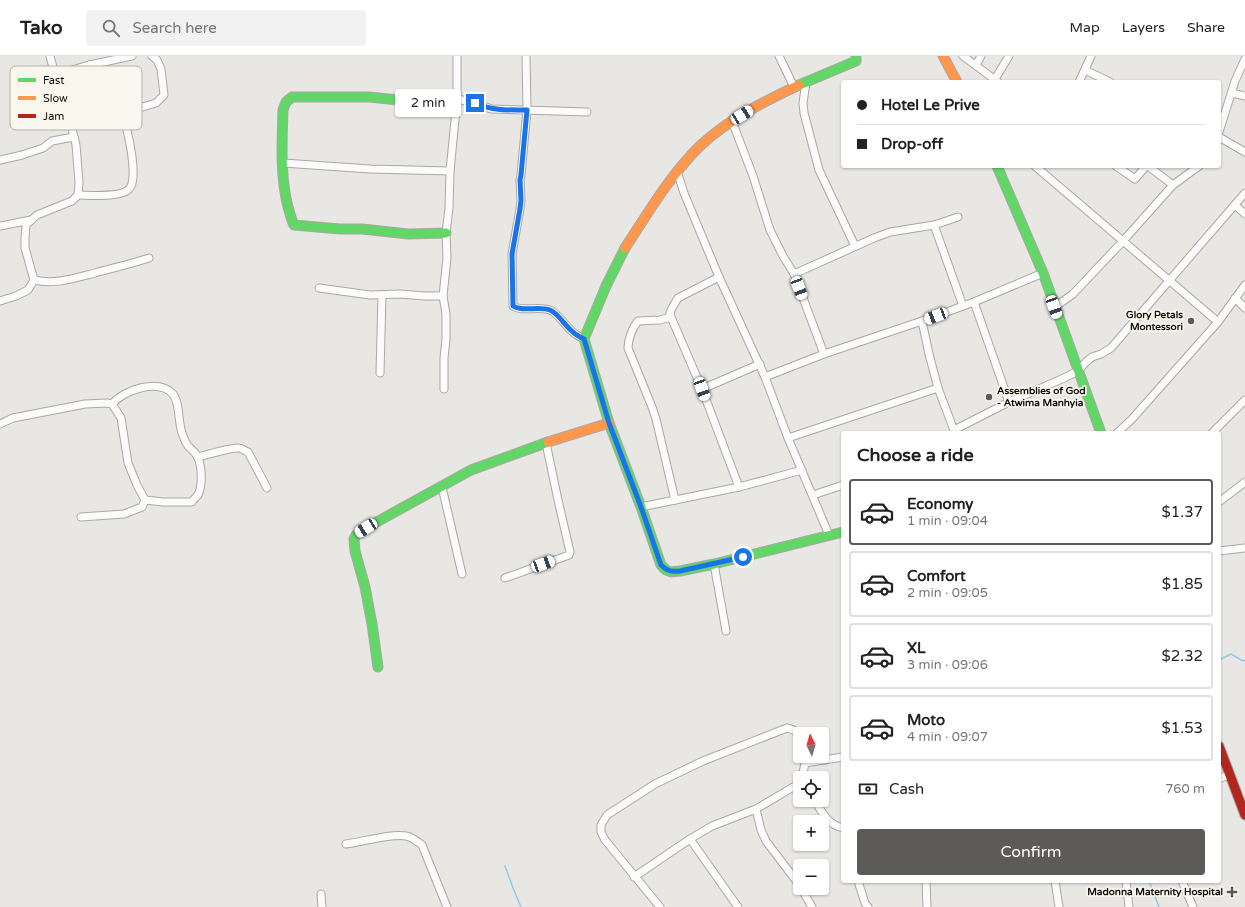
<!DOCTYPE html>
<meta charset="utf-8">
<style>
:root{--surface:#fff;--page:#f2f2f2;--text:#222;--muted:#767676;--line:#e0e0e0;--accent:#5c5b57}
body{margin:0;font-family:"Varela Round",sans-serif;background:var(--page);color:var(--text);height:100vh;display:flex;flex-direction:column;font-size:15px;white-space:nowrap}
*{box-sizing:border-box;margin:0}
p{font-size:13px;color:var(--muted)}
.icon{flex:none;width:22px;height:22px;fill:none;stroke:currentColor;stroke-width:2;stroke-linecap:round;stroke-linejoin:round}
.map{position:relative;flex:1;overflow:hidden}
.panel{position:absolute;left:841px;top:375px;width:380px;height:452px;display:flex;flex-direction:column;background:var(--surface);border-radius:4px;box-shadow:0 1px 3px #0004}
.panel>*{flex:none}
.guide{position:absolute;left:841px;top:24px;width:380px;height:88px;border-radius:4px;box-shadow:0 1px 3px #0004;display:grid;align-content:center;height:88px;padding:0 16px;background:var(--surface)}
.needle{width:26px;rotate:355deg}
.controls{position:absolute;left:793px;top:671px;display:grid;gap:8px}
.controls a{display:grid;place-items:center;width:36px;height:36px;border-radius:4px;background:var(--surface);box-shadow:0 1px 3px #0004;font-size:20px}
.end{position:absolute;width:18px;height:18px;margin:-9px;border:5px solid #1a73e8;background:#fff;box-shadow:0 0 0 2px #fff}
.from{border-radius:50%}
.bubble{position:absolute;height:28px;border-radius:4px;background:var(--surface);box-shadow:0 1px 3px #0004;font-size:13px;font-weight:600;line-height:28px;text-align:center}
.car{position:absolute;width:12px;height:24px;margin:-12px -6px;border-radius:5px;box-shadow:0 0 3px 1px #0007;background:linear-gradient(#fff 24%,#345 0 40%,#fff 0 76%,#345 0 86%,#fff 0)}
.guide b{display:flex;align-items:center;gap:14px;height:38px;font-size:15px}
.guide b+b{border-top:1px solid var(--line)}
.guide i{width:10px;height:10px;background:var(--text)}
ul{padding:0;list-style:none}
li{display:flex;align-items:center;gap:12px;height:66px;margin:0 8px 6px;padding:0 8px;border:2px solid var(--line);border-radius:4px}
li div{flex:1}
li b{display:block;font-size:15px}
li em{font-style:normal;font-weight:600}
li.selected{border-color:var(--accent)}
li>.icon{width:36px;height:36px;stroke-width:1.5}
h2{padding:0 16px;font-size:18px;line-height:48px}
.pay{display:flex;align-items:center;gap:10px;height:44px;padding:0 16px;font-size:15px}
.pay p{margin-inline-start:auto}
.cta{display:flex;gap:8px;margin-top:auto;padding:8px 16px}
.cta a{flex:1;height:46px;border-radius:4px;background:var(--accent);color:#fff;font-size:16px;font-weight:600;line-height:46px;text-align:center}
header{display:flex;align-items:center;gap:24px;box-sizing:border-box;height:56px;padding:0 20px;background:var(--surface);border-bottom:1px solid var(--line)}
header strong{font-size:19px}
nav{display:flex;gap:22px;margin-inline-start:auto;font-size:14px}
.search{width:280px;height:36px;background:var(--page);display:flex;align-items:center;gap:10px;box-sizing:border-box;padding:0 14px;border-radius:4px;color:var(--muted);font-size:15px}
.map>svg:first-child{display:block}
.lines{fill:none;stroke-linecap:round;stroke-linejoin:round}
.stream{stroke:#93c9ec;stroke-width:1.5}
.street-casing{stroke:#aaa8a5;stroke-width:9}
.fast-casing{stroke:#aaa8a5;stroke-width:11}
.slow-casing{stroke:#aaa8a5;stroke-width:11}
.jam-casing{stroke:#aaa8a5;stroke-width:11}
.street{stroke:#fcfbfb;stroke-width:7}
.fast{stroke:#63d668;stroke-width:9}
.slow{stroke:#ff974d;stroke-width:9}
.jam{stroke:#b3261e;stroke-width:9}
.route{stroke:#1a73e8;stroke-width:5}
.poi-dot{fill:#5c5b57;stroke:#f9f6ed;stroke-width:1.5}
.labels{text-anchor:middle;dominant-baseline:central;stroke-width:3.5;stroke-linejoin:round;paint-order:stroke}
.poi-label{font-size:10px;font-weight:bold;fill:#100f0c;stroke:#f9f6ed;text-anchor:end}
.key{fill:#f9f6ed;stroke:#b3b1aa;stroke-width:1}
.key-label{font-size:11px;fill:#100f0c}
</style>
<header>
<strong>Tako</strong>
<div class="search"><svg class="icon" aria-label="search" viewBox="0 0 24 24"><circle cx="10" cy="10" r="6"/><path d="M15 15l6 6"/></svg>Search here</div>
<nav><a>Map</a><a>Layers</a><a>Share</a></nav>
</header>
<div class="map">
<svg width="1245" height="851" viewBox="0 0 1245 851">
<rect width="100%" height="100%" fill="#e9e7e3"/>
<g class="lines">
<!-- stream -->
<g class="stream">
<polyline points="1219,604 1231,598 1243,605 1245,604"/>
<polyline points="505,810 513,832 521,851"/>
<polyline points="1149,825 1159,851"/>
</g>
<defs>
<g id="street">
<path d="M50,0L55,19L68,56L76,89L79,126L78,139L72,145L37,159L26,169L25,181V192L34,224C55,229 75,222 95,217C113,212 131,208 149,202"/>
<path d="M526,0L527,54L521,119L520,124L521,144L520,153L512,198L513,250C521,256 539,250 550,254C559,258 565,270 573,276C576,279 580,281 584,283"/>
<polyline points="779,0 794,31"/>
<polyline points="963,0 998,26"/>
<polyline points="976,9 981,0"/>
<polyline points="1085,14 1110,26"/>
<polyline points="55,19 89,9 132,0"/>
<polyline points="995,23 1009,0"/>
<polyline points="806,26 803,47 804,57 819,114 855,190"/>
<polyline points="1079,26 1091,0"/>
<polyline points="1232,37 1245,40"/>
<path d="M457,43C469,45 480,50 492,53L587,56"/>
<polyline points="122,57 156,47 164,39 161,13 157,4 152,0"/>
<polyline points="732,65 753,120 770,174 783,200 794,218 824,298"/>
<polyline points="1219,76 1235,25 1245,3"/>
<polyline points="1219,81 1245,96"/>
<polyline points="0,104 22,99 43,92 52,85 74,81"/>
<polyline points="283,107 370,113 450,115"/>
<polyline points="1035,110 1218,266"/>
<polyline points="1116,110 1135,123 1146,110"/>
<polyline points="1148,110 1173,129"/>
<polyline points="677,115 684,137 719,221 765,321 788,382 829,479"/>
<path d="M78,139C90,139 121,142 129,133C142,121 121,44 112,29C107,21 97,15 89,9"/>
<polyline points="1235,149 1245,158"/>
<polyline points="934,169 963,250"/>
<polyline points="0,170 31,164"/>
<polyline points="794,218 874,182 890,176 934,169 958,161"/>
<polyline points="719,221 678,242 672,252 670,257 671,261 702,333 739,431"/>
<polyline points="319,232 370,239 400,238 425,240 443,240"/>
<polyline points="1235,242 1245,252"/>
<polyline points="0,245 16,240 28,234 34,224"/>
<polyline points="974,246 1009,346"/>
<polyline points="1055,251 1073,238 1123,185 1173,129 1199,110"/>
<path d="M671,261L660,264L638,265C632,272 628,284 628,292L652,351L656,363L675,444"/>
<polyline points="922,265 929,298 938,332 955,377"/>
<polyline points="380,317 382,239"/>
<polyline points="765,321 824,298 922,265 974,246 1043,217"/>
<polyline points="444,333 444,302 446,283 446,258 443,240 447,202 446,177 449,152 450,115 457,43 457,0"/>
<polyline points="702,333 760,308"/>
<path d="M112,348C124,334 158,322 173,338C180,347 178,366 182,377C184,382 185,387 189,391C192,394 195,396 197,400C202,409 203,429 198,439C196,441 193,444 192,446H163L145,444"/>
<polyline points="0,368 13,362 85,348 107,347 112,348 121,362 128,407 137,429 145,444"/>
<polyline points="954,374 1009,346 1064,322 1078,315 1086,306 1092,301 1101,298 1111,292 1245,137"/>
<polyline points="1117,377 1132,363 1218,266 1245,229"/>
<polyline points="1212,377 1245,344"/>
<polyline points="788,382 938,332"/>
<path d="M198,401C207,399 231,391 239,392C242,392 245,395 248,396L267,432"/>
<polyline points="442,431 462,518"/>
<polyline points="813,439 843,429"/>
<polyline points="1219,446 1245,426"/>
<polyline points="641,451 739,431 802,414"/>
<polyline points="81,461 124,458 142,451 145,444"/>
<polyline points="1219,495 1245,492"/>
<polyline points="714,508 726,575"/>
<polyline points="505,522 569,499 570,496 558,444 546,387"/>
<polyline points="805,707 843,701"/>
<polyline points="802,722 805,707 803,700"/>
<polyline points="1219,723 1230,718"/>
<path d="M814,744C823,757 827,768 843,772"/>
<polyline points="756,753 761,774 766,785 800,830"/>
<polyline points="690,783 738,851"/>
<path d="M346,788C361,786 393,777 406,780C412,781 417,785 422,789L447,851"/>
<polyline points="634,821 690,783 712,770 756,753 800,727"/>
<polyline points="858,825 865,847 868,851"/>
<polyline points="926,825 927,851"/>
<polyline points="1055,825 1059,851"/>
<polyline points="1126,825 1129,851"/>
<polyline points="1182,825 1193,851"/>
<polyline points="801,832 812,851"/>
<polyline points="321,838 322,851"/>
<path d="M660,851L605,784L601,776V769L607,759L655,728L703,705L787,672C797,674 798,677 800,686"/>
</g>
<g id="fast">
<polyline points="799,29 856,5 856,0"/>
<polyline points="997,110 1043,217 1101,377"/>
<path d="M446,177L408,178L362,173H340L294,169C291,163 290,157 288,151C280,119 282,87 283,54L286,46L292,41H369L456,50"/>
<polyline points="625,192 606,230 584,283 609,367 641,451 661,509 666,514 671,516 680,515 714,508 843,476"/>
<polyline points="378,611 372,568 365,531 355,495 354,483 356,479 373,468 471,414 548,386"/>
</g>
<g id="slow">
<polyline points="943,0 957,26"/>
<path d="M625,192C648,157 670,119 701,89C729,63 765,45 799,29"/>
<polyline points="548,386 609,367"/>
</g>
<polyline id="jam" points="1219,690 1245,759"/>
</defs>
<!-- street casing -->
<use href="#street" class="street-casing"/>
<!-- fast casing -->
<use href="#fast" class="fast-casing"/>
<!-- slow casing -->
<use href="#slow" class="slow-casing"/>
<!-- jam casing -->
<use href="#jam" class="jam-casing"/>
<!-- street -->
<use href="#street" class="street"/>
<!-- fast -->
<use href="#fast" class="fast"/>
<!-- slow -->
<use href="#slow" class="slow"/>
<!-- jam -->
<use href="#jam" class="jam"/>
</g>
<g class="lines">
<!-- route -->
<path class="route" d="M475,47C491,55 510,54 527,54L521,119L520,124L521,144L520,153L512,198L513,250C522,256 539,250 550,254C559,258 565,270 573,276C576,279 580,281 584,283L609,367L641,451L661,509C667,515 671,516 680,515L743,501"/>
</g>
<!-- markers -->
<g class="poi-dot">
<circle cx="1191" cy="265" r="4"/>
<circle cx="989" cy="341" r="4"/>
<path d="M1230 830h4v4h4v4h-4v4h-4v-4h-4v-4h4z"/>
</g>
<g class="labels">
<!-- poi labels -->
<g class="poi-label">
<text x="1183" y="259">Glory Petals<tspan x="1183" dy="12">Montessori</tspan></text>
<text x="997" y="335" text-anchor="start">Assemblies of God<tspan x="997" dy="12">- Atwima Manhyia</tspan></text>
<text x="1223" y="836">Madonna Maternity Hospital</text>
</g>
</g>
<!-- legend -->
<rect x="10" y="10" width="132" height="64" rx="6" class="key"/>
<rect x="18" y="22" width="18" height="4" fill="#63d668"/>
<rect x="18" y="40" width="18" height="4" fill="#ff974d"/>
<rect x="18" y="58" width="18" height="4" fill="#b3261e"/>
<g class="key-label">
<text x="43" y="28">Fast</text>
<text x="43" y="46">Slow</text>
<text x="43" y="64">Jam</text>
</g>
</svg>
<div class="controls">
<a><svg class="needle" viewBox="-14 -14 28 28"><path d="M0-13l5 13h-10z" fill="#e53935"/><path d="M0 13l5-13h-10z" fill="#767676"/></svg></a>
<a><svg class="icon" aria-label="locate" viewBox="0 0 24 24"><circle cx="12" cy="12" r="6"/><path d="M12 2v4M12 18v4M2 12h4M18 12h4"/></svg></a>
<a>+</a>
<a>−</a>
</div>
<i class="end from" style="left:743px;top:501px"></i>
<i class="end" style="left:475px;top:47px"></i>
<div class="bubble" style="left:395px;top:33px;width:66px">2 min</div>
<i class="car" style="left:742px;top:59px;rotate:58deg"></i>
<i class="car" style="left:799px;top:232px;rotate:159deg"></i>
<i class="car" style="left:1054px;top:251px;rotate:160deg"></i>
<i class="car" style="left:936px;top:260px;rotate:249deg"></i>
<i class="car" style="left:702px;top:333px;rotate:160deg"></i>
<i class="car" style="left:366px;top:472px;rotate:238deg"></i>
<i class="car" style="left:543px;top:508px;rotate:70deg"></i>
<div class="guide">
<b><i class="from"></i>Hotel Le Prive</b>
<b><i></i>Drop-off</b>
</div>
<section class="panel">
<h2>Choose a ride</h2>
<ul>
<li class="selected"><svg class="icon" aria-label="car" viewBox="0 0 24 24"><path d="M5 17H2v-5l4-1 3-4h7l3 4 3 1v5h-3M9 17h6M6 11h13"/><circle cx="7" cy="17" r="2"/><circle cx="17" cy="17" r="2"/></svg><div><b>Economy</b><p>1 min · 09:04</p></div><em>$1.37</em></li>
<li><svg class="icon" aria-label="car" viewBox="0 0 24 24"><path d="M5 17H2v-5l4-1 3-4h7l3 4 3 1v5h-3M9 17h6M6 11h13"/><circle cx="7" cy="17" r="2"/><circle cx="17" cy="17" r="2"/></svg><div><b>Comfort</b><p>2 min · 09:05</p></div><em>$1.85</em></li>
<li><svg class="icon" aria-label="car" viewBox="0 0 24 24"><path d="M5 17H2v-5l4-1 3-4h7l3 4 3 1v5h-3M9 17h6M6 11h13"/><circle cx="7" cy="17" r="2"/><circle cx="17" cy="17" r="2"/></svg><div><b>XL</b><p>3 min · 09:06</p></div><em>$2.32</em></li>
<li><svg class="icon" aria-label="car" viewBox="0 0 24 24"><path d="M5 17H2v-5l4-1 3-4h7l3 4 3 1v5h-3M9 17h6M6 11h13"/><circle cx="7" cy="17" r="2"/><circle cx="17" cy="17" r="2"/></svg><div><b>Moto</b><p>4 min · 09:07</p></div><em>$1.53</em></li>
</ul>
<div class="pay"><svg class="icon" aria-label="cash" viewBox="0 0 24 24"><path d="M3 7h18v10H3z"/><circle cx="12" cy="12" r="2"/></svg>Cash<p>760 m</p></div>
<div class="cta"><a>Confirm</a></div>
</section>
</div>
